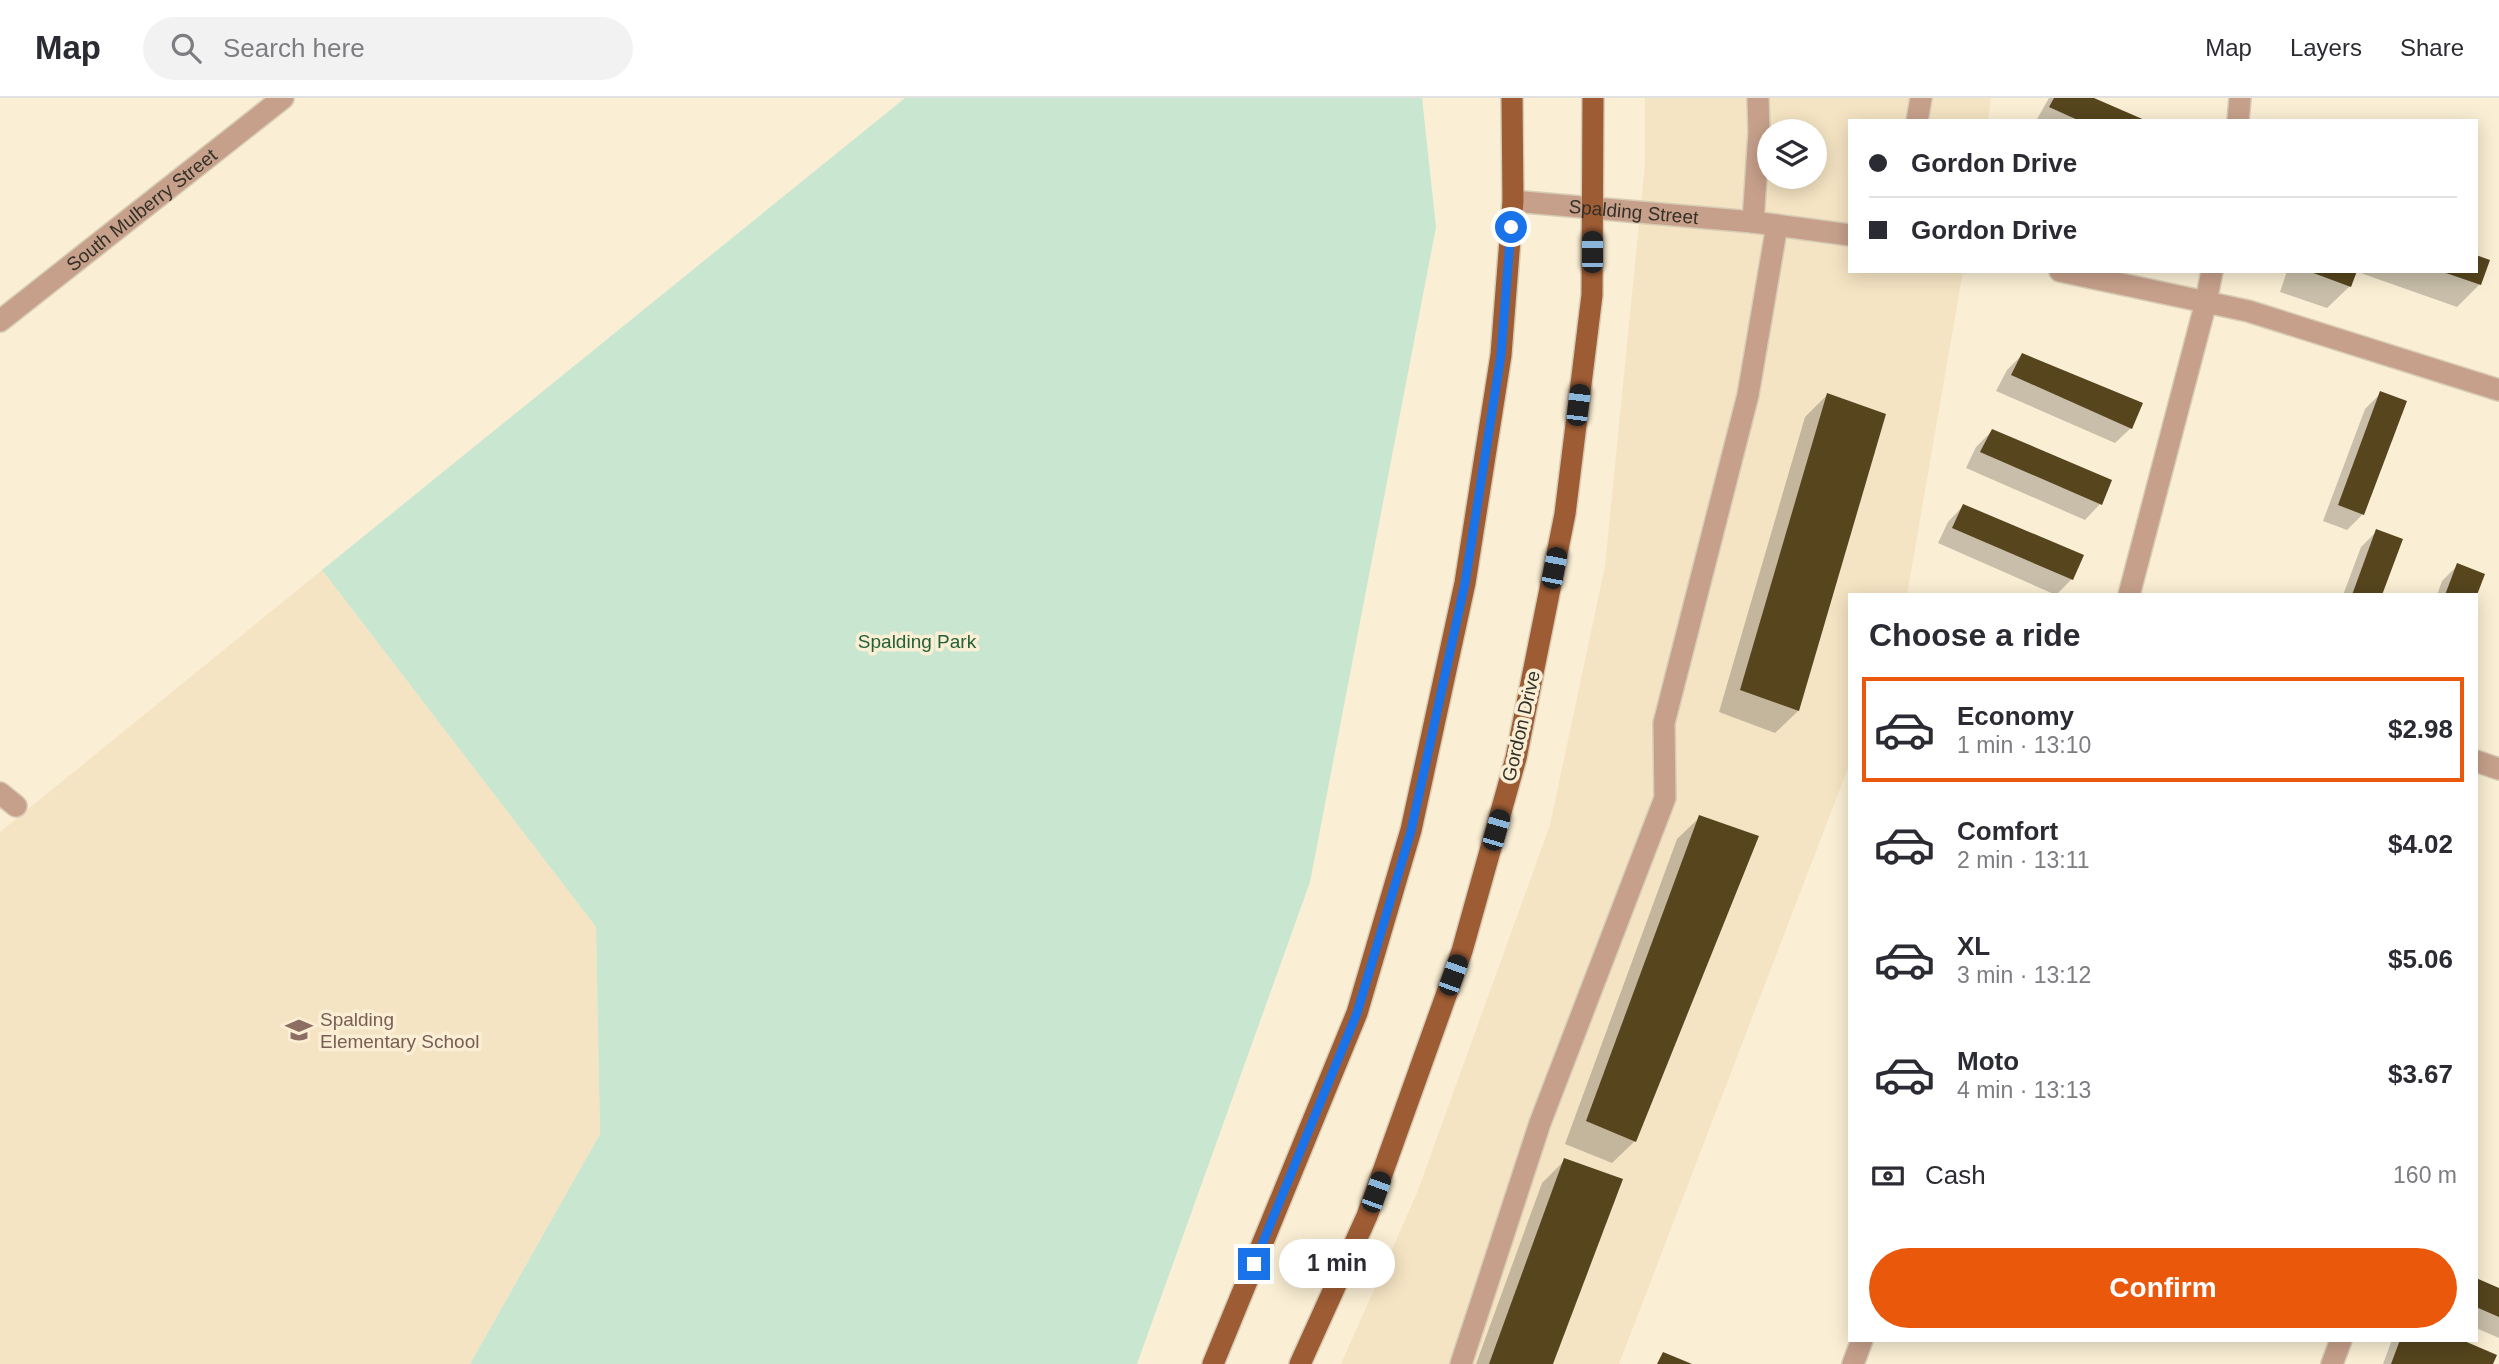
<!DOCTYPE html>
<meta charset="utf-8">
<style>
:root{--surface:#fff;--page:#f2f2f3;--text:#2b2b33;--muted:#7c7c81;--line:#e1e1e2;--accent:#ea580c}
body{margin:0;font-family:Arial,sans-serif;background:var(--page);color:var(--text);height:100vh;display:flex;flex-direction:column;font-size:26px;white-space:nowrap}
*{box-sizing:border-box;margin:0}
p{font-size:23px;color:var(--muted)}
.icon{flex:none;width:38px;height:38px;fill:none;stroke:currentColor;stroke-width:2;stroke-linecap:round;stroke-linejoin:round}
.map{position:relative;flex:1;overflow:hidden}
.details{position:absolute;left:1848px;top:495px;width:630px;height:749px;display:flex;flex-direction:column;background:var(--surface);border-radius:0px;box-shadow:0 4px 18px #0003}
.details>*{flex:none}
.guide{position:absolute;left:1848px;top:21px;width:630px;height:154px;border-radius:0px;box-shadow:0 4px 18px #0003;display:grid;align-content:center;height:154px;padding:0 21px;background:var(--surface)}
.fabs{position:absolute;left:1757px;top:21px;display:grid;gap:14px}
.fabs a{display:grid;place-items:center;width:70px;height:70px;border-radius:50%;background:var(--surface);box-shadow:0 4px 18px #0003;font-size:35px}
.end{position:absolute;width:32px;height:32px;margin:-16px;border:9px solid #1a73e8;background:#fff;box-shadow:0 0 0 4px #fff}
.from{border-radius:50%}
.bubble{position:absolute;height:49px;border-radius:24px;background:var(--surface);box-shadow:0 4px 18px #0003;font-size:23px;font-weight:700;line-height:49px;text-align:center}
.car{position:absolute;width:21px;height:42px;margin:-21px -10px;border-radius:9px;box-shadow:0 0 5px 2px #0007;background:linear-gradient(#222 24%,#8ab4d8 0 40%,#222 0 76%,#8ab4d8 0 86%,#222 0)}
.guide b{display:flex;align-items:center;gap:24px;height:66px;font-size:26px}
.guide b+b{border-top:2px solid var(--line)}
.guide i{width:18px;height:18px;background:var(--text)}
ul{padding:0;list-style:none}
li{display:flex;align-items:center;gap:21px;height:105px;margin:0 14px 10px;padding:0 7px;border:4px solid transparent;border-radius:0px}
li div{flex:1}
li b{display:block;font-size:26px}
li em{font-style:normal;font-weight:700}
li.on{border-color:var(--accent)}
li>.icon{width:63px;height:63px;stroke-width:1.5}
h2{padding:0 21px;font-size:32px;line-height:84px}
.pay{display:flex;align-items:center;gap:18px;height:77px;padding:0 21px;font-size:26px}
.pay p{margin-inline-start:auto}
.button{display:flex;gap:14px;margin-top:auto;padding:14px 21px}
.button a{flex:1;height:80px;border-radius:42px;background:var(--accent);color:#fff;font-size:28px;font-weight:700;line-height:80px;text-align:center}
header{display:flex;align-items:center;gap:42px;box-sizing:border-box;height:98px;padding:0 35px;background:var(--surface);border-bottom:2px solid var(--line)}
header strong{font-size:33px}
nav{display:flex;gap:38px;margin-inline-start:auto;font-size:24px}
.search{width:490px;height:63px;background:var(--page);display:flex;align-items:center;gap:18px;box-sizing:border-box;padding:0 24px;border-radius:38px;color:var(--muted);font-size:26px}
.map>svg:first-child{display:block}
.built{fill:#f4e4c3;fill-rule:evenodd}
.green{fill:#c9e7d0}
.shadow{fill:#0003}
.building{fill:#56451d}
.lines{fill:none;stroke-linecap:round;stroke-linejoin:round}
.lane-casing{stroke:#d7ccb5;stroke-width:24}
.street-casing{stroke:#d7ccb5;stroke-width:24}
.primary-casing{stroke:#d7ccb5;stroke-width:24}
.lane{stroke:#c6a08b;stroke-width:21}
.street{stroke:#c6a08b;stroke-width:21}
.primary{stroke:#9e5c34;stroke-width:21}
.route{stroke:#1a73e8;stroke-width:9}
.labels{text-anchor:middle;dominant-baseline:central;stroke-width:7;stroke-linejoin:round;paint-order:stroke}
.street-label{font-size:19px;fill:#353027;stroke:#faeed4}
.park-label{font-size:19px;fill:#236139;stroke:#faeed4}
.education-label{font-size:19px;fill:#785e54;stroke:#faeed4;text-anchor:start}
</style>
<header>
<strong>Map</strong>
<div class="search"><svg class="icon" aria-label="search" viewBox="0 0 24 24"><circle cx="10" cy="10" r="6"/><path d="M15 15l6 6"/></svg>Search here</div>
<nav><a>Map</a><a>Layers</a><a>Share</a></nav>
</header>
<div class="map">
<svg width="2499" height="1266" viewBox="0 0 2499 1266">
<rect width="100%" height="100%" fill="#faeed4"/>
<!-- built -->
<g class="built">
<path d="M1645,0H1991L1988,23H1850V173H1963L1907,497H1850V665L1619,1266H1341L1417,1095L1550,727L1605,468L1645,66ZM1769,33H1815V79H1769Z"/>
<polygon points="322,472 596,829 600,1036 470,1266 0,1266 0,734"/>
</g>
<!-- green -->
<polygon class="green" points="905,0 1422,0 1436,129 1310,784 1137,1266 470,1266 600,1036 596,829 322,472"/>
<!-- shadow -->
<g class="shadow">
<polygon points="2049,0 2089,0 2143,23 2036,23"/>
<polygon points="2287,173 2476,173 2480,186 2457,209 2355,173 2350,188 2327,210 2280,194"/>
<polygon points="2022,257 2131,330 2115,345 1996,293 2007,272"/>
<polygon points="2381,295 2363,416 2347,432 2323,423 2365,311"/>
<polygon points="1827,297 1798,613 1775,635 1719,614 1805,319"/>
<polygon points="1992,333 2100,406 2085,422 1966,370 1976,349"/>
<polygon points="1963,408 2081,458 2072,481 2056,497 1938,445 1948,424"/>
<polygon points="2377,433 2380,497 2343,497 2361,449"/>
<polygon points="2458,467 2475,497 2437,497 2442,483"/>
<polygon points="1700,719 1635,1043 1612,1065 1565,1046 1677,741"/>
<polygon points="1565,1062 1551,1266 1476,1266 1542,1085"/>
<polygon points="2476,1182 2499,1192 2499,1240 2476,1230"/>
<polygon points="2392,1242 2457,1242 2491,1266 2383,1266"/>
</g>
<!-- building -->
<g class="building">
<polygon points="2054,0 2094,0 2147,23 2080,23 2049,9"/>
<polygon points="2476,157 2490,162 2481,187 2443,174 2476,173"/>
<polygon points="2308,173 2357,173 2351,189"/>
<polygon points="2022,255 2143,305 2132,331 2011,277"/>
<polygon points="2380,293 2407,303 2364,417 2338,407"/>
<polygon points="1827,295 1886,316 1799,613 1740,592"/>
<polygon points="1992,331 2112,382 2102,407 1980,354"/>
<polygon points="1963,406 2084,457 2073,482 1952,430"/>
<polygon points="2376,431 2403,441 2382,497 2352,497"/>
<polygon points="2457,465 2485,476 2477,497 2445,497"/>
<polygon points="1699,717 1759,738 1636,1044 1586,1023"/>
<polygon points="1564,1060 1623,1081 1553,1266 1489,1266"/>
<polygon points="2476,1180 2499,1190 2499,1219 2476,1209"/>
<polygon points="2400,1242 2462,1242 2497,1257 2493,1266 2391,1266"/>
<polygon points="1663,1254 1692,1266 1657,1266"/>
</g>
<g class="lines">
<defs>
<polyline id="lane" points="1461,1266 1540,1025 1665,700 1664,625 1748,297 1777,127"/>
<g id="street">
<polyline points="1917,23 1921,0"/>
<polyline points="2238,23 2240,0"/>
<path id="s1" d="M1513,103L1753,124L1850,137"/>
<polyline points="1753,124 1759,35 1758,0"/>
<polyline points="2060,173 2248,213 2499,292"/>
<path id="s2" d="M0,223L283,0"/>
<polyline points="2129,497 2206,204 2212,173"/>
<polyline points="2476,663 2499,671"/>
<polyline points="0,695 16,708"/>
<polyline points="1853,1266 1862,1242"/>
<polyline points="2332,1266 2341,1242"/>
</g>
<g id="primary">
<polyline points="1213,1266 1357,915 1411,732 1465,485 1501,257 1513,103 1512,0"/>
<polyline points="1300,1266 1367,1118 1462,853 1516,660 1565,416 1592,197 1593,0"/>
</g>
</defs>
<!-- lane casing -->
<use href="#lane" class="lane-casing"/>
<!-- street casing -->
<use href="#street" class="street-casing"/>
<!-- primary casing -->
<use href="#primary" class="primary-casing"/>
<!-- lane -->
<use href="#lane" class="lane"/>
<!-- street -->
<use href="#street" class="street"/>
<!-- primary -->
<use href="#primary" class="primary"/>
</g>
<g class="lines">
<!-- route -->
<polyline class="route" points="1254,1166 1357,915 1411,733 1465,485 1501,257 1511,129"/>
</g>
<!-- icons -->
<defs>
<symbol id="school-bare" viewBox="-9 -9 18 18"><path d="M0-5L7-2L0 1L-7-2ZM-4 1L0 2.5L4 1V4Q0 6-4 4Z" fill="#8d6e63" stroke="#faeed4" stroke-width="2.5" paint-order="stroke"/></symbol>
</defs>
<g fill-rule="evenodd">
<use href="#school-bare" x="280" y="913" width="38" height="38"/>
</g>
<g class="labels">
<!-- street labels -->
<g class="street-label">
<text stroke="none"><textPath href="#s2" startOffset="180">South Mulberry Street</textPath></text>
<text stroke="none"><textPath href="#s1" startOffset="121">Spalding Street</textPath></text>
<text transform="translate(1521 628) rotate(-77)">Gordon Drive</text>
</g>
<!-- park labels -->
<g class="park-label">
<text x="917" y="543">Spalding Park</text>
</g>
<!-- education labels -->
<g class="education-label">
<text x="320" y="921">Spalding<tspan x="320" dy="22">Elementary School</tspan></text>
</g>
</g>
</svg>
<div class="fabs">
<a><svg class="icon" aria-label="layers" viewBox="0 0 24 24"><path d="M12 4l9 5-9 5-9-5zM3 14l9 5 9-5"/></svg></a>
</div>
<i class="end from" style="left:1511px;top:129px"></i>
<i class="end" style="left:1254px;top:1166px"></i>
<div class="bubble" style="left:1279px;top:1141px;width:116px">1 min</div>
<i class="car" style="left:1592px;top:154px;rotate:0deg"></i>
<i class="car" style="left:1578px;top:307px;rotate:7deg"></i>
<i class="car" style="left:1554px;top:470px;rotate:11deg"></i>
<i class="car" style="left:1496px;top:732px;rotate:16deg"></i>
<i class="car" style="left:1453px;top:877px;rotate:20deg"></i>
<i class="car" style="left:1376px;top:1094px;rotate:20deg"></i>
<div class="guide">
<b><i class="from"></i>Gordon Drive</b>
<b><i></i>Gordon Drive</b>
</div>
<section class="details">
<h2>Choose a ride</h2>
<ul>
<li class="on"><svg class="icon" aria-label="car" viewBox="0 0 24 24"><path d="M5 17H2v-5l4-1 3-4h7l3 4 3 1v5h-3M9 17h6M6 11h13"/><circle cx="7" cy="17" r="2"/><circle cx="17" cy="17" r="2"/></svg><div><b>Economy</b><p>1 min · 13:10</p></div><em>$2.98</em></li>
<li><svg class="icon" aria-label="car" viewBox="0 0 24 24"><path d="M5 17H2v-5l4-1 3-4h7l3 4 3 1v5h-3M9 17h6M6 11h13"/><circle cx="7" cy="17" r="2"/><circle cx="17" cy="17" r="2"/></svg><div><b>Comfort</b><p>2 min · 13:11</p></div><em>$4.02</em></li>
<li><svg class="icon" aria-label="car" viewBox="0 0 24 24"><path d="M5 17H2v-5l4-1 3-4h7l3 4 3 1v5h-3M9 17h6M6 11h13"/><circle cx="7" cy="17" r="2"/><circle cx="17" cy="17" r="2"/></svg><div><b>XL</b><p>3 min · 13:12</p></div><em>$5.06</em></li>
<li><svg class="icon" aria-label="car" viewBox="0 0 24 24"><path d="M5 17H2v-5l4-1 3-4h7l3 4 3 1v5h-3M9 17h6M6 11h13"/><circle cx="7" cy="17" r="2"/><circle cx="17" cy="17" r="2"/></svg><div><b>Moto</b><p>4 min · 13:13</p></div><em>$3.67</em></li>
</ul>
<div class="pay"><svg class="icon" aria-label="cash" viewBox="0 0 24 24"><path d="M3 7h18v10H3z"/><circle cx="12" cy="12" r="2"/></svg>Cash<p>160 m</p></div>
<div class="button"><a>Confirm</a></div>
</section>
</div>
